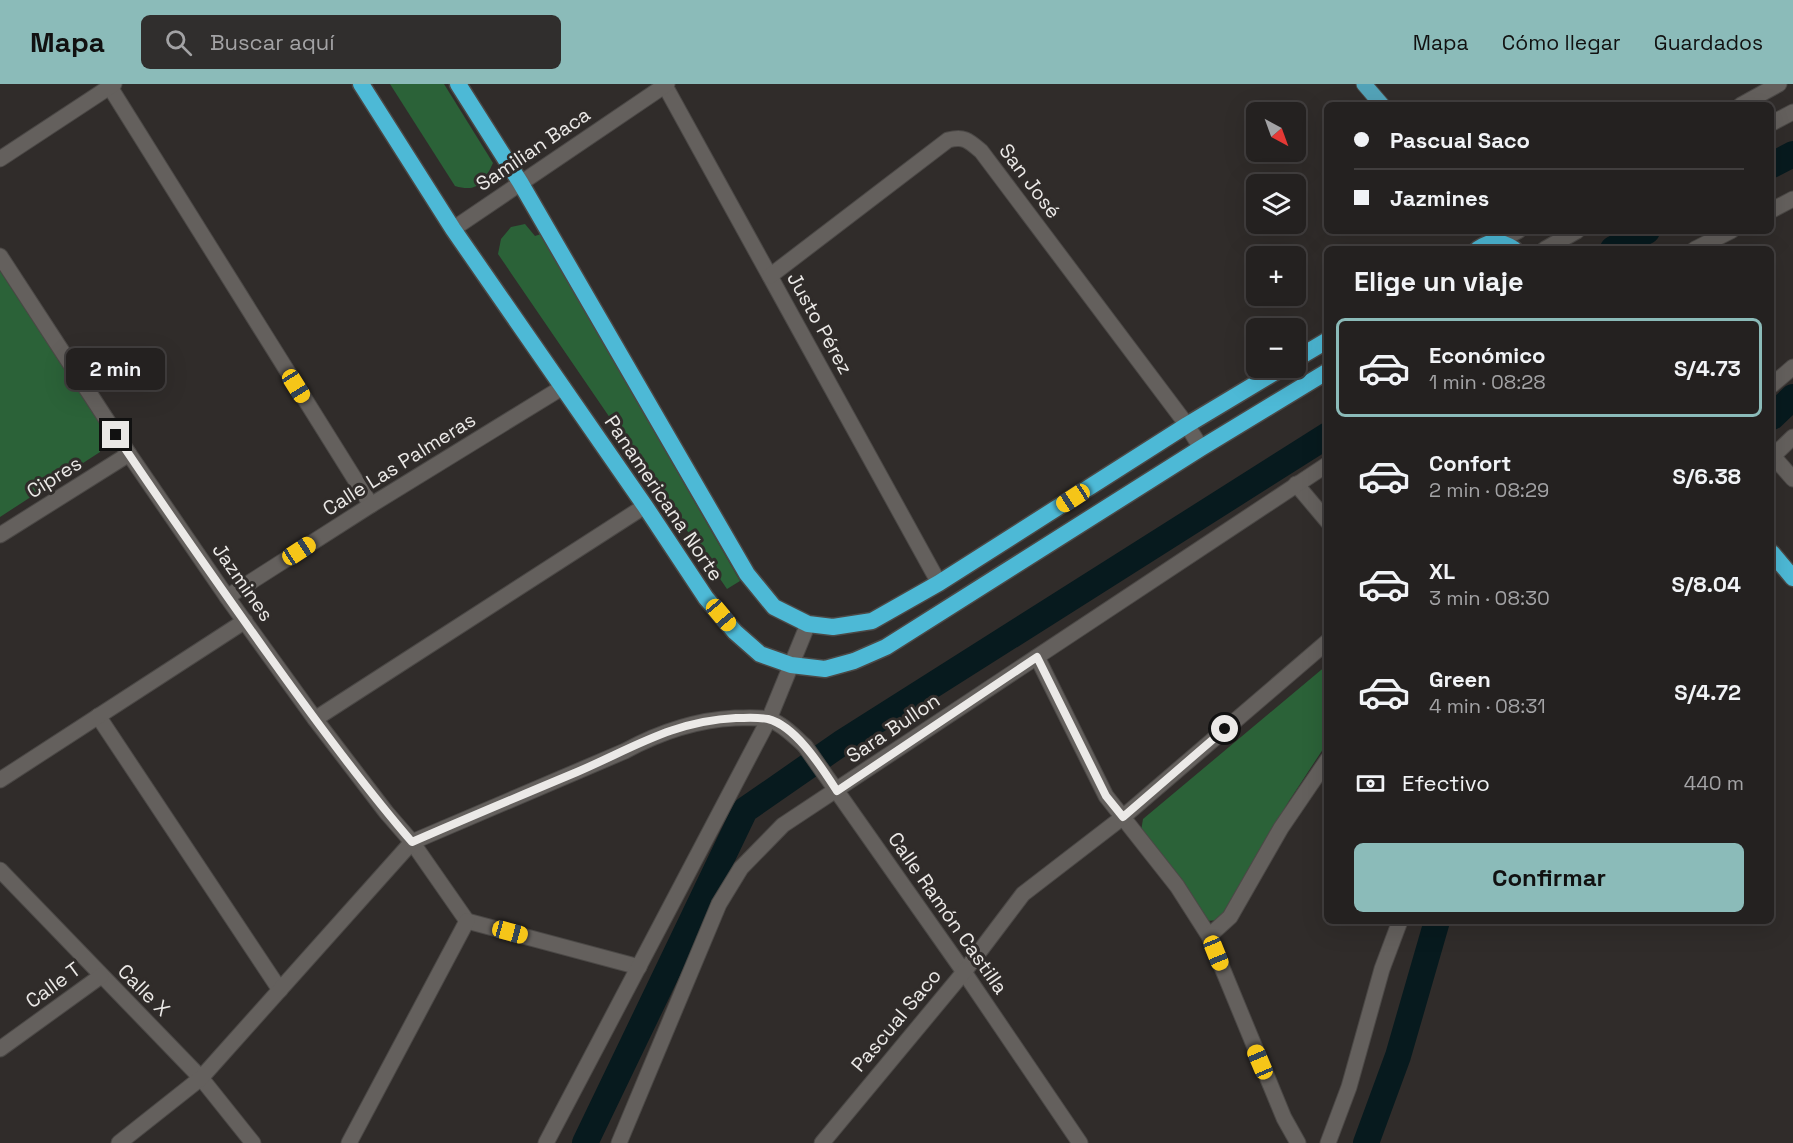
<!DOCTYPE html>
<html lang="es">
<meta charset="utf-8">
<style>
:root{--surface:#242120;--page:#302e2d;--text:#f1f3f6;--muted:#a3a3a5;--line:#413e3e;--accent:#8bbbb9}
body{margin:0;font-family:"Space Grotesk",sans-serif;background:var(--page);color:var(--text);height:100vh;display:flex;flex-direction:column;font-size:22px;white-space:nowrap}
*{box-sizing:border-box;margin:0}
p{font-size:20px;color:var(--muted)}
.icon{flex:none;width:33px;height:33px;fill:none;stroke:currentColor;stroke-width:2;stroke-linecap:round;stroke-linejoin:round}
.map{position:relative;flex:1;overflow:hidden}
.drawer{position:absolute;left:1324px;top:162px;width:450px;height:678px;display:flex;flex-direction:column;background:var(--surface);border-radius:9px;box-shadow:0 6px 24px #0002,0 0 0 2px var(--line)}
.drawer>*{flex:none}
.banner{position:absolute;left:1324px;top:18px;width:450px;height:132px;border-radius:9px;box-shadow:0 6px 24px #0002,0 0 0 2px var(--line);display:grid;align-content:center;height:132px;padding:0 30px;background:var(--surface)}
.needle{width:39px;rotate:139deg}
.tools{position:absolute;left:1246px;top:18px;display:grid;gap:12px}
.tools a{display:grid;place-items:center;width:60px;height:60px;border-radius:9px;background:var(--surface);box-shadow:0 6px 24px #0002,0 0 0 2px var(--line);font-size:30px}
.end{position:absolute;width:27px;height:27px;margin:-14px;border:8px solid #ebe9e7;background:#111;box-shadow:0 0 0 3px #111}
.from{border-radius:50%}
.bubble{position:absolute;height:42px;border-radius:9px;background:var(--surface);box-shadow:0 6px 24px #0002,0 0 0 2px var(--line);font-size:20px;font-weight:700;line-height:42px;text-align:center}
.car{position:absolute;width:18px;height:36px;margin:-18px -9px;border-radius:8px;box-shadow:0 0 4px 2px #0007;background:linear-gradient(#f5c518 24%,#345 0 40%,#f5c518 0 76%,#345 0 86%,#f5c518 0)}
.banner b{display:flex;align-items:center;gap:21px;height:57px;font-size:22px}
.banner b+b{border-top:2px solid var(--line)}
.banner i{width:15px;height:15px;background:var(--text)}
ul{padding:0;list-style:none}
li{display:flex;align-items:center;gap:18px;height:99px;margin:0 12px 9px;padding:0 18px;border:3px solid transparent;border-radius:9px}
li div{flex:1}
li b{display:block;font-size:22px}
li em{font-style:normal;font-weight:700}
li.active{border-color:var(--accent)}
li>.icon{width:54px;height:54px;stroke-width:1.5}
h2{padding:0 30px;font-size:27px;line-height:72px}
.pay{display:flex;align-items:center;gap:15px;height:66px;padding:0 30px;font-size:22px}
.pay p{margin-inline-start:auto}
.button{display:flex;gap:12px;margin-top:auto;padding:12px 30px}
.button a{flex:1;height:69px;border-radius:9px;background:var(--accent);color:#111;font-size:24px;font-weight:700;line-height:69px;text-align:center}
header{display:flex;align-items:center;gap:36px;box-sizing:border-box;height:84px;padding:0 30px;background:var(--accent);color:#111}
header strong{font-size:28px}
nav{display:flex;gap:33px;margin-inline-start:auto;font-size:21px}
.search{width:420px;height:54px;background:var(--page);display:flex;align-items:center;gap:15px;box-sizing:border-box;padding:0 21px;border-radius:9px;color:var(--muted);font-size:22px}
.map>svg:first-child{display:block}
.green{fill:#2b6238}
.lines{fill:none;stroke-linecap:round;stroke-linejoin:round}
.canal{stroke:#071a1e;stroke-width:26}
.minor-casing{stroke:#4b4846;stroke-width:17}
.tertiary-casing{stroke:#4b4846;stroke-width:17}
.primary-casing{stroke:#4b4846;stroke-width:17}
.trunk-casing{stroke:#4b4846;stroke-width:19}
.minor{stroke:#64605d;stroke-width:15}
.tertiary{stroke:#64605d;stroke-width:15}
.primary{stroke:#53a3b8;stroke-width:15}
.trunk{stroke:#4db9d6;stroke-width:16}
.route{stroke:#ebe9e7;stroke-width:8}
.labels{text-anchor:middle;dominant-baseline:central;stroke-width:6;stroke-linejoin:round;paint-order:stroke}
.street-label{font-size:20px;fill:#ebe9e7;stroke:#302c2a}
</style>
<header>
<strong>Mapa</strong>
<div class="search"><svg class="icon" aria-label="search" viewBox="0 0 24 24"><circle cx="10" cy="10" r="6"/><path d="M15 15l6 6"/></svg>Buscar aquí</div>
<nav><a>Mapa</a><a>Cómo llegar</a><a>Guardados</a></nav>
</header>
<div class="map">
<svg width="1793" height="1059" viewBox="0 0 1793 1059">
<rect width="100%" height="100%" fill="#302c2a"/>
<!-- green -->
<g class="green">
<path d="M390,0H444L493,79C484,98 478,109 455,102Z"/>
<polygon points="525,140 535,152 541,150 740,497 727,505 498,170 501,155 511,143"/>
<polygon points="0,187 101,340 100,368 0,433"/>
<polygon points="1327,581 1327,659 1289,717 1219,836 1207,837 1141,747 1143,735"/>
</g>
<g class="lines">
<!-- canal -->
<g class="canal">
<polyline points="1772,81 1793,70"/>
<polyline points="1613,165 1647,147"/>
<polyline points="1772,333 1793,313"/>
<polyline points="585,1059 745,726 843,658 1328,351"/>
<polyline points="1366,1059 1398,972 1437,837"/>
</g>
<defs>
<g id="minor">
<polyline points="108,0 371,421"/>
<polyline points="664,0 939,499"/>
<polyline points="0,75 114,0"/>
<polyline points="1772,126 1793,115"/>
<polyline points="453,145 667,0"/>
<polyline points="1695,165 1731,147"/>
<polyline points="0,172 129,370 227,513 315,635 386,728 412,758 467,837"/>
<path d="M770,192L948,56C964,52 968,56 981,67L1187,341L1201,364"/>
<polyline points="1773,372 1793,395"/>
<polyline points="1772,373 1793,353"/>
<polyline points="1296,400 1328,438"/>
<polyline points="0,451 129,370"/>
<polyline points="227,513 371,421 563,303"/>
<polyline points="1037,573 1106,712 1177,802 1209,852 1284,1034 1298,1059"/>
<polyline points="98,632 280,906"/>
<polyline points="315,635 645,422"/>
<polyline points="805,662 964,888 1080,1059"/>
<polyline points="0,696 245,537"/>
<polyline points="0,786 201,994 253,1059"/>
<polyline points="467,837 639,883"/>
<polyline points="1209,852 1230,833 1281,744 1328,675"/>
<polyline points="0,965 101,892"/>
<polyline points="349,1059 467,837"/>
<polyline points="546,1059 769,635 808,540"/>
<polyline points="619,1059 719,820 741,784 783,741 1328,380"/>
<polyline points="822,1059 964,888 1023,810 1123,733 1328,557"/>
<polyline points="1328,1059 1349,1003 1382,885 1400,837"/>
</g>
<g id="tertiary">
<polyline points="1741,21 1779,0"/>
<polyline points="1772,39 1793,28"/>
<polyline points="1500,157 1518,147"/>
<polyline points="1545,165 1577,147"/>
<polyline points="1772,301 1793,283"/>
<path d="M119,1059L201,994L412,758L625,667C660,648 695,636 735,634C746,634 758,633 768,635C782,639 795,653 805,662"/>
</g>
<polyline id="primary" points="1364,0 1382,21"/>
<g id="trunk">
<polyline points="361,0 453,145 645,422 706,514 735,548 760,570 791,581 825,585 854,577 886,563 1201,364 1328,287"/>
<polyline points="458,0 520,98 747,490 774,523 808,540 833,543 872,537 939,499 1187,341 1282,284"/>
<path d="M1478,165C1492,156 1499,156 1514,165"/>
<polyline points="1296,275 1328,256"/>
<polyline points="1772,469 1793,494"/>
</g>
</defs>
<!-- minor casing -->
<use href="#minor" class="minor-casing"/>
<!-- tertiary casing -->
<use href="#tertiary" class="tertiary-casing"/>
<!-- primary casing -->
<use href="#primary" class="primary-casing"/>
<!-- trunk casing -->
<use href="#trunk" class="trunk-casing"/>
<!-- minor -->
<use href="#minor" class="minor"/>
<!-- tertiary -->
<use href="#tertiary" class="tertiary"/>
<!-- primary -->
<use href="#primary" class="primary"/>
<!-- trunk -->
<use href="#trunk" class="trunk"/>
</g>
<g class="lines">
<!-- route -->
<path class="route" d="M116,351C166,426 218,500 270,573C315,636 361,699 412,758C467,734 522,711 577,688C633,664 673,637 736,634C746,634 758,633 768,635C796,642 822,684 837,707L1037,573L1106,712L1123,733L1225,645"/>
</g>
<g class="labels">
<!-- street labels -->
<g class="street-label">
<text transform="translate(533 65) rotate(-34)">Samilian Baca</text>
<text transform="translate(1030 97) rotate(53)">San José</text>
<text transform="translate(820 239) rotate(61)">Justo Pérez</text>
<text transform="translate(399 380) rotate(-32)">Calle Las Palmeras</text>
<text transform="translate(54 393) rotate(-32)">Cipres</text>
<text transform="translate(664 414) rotate(56)">Panamericana Norte</text>
<text transform="translate(243 498) rotate(55)">Jazmines</text>
<text transform="translate(893 644) rotate(-34)">Sara Bullon</text>
<text transform="translate(948 829) rotate(55)">Calle Ramón Castilla</text>
<text transform="translate(53 901) rotate(-36)">Calle T</text>
<text transform="translate(144 906) rotate(45)">Calle X</text>
<text transform="translate(896 936) rotate(-50)">Pascual Saco</text>
</g>
</g>
</svg>
<div class="tools">
<a><svg class="needle" viewBox="-14 -14 28 28"><path d="M0-13l5 13h-10z" fill="#e53935"/><path d="M0 13l5-13h-10z" fill="#a3a3a5"/></svg></a>
<a><svg class="icon" aria-label="layers" viewBox="0 0 24 24"><path d="M12 4l9 5-9 5-9-5zM3 14l9 5 9-5"/></svg></a>
<a>+</a>
<a>−</a>
</div>
<i class="end from" style="left:1225px;top:645px"></i>
<i class="end" style="left:116px;top:351px"></i>
<div class="bubble" style="left:66px;top:264px;width:99px">2 min</div>
<i class="car" style="left:296px;top:302px;rotate:148deg"></i>
<i class="car" style="left:1073px;top:414px;rotate:237deg"></i>
<i class="car" style="left:299px;top:467px;rotate:57deg"></i>
<i class="car" style="left:721px;top:531px;rotate:140deg"></i>
<i class="car" style="left:510px;top:848px;rotate:105deg"></i>
<i class="car" style="left:1216px;top:869px;rotate:158deg"></i>
<i class="car" style="left:1260px;top:978px;rotate:337deg"></i>
<div class="banner">
<b><i class="from"></i>Pascual Saco</b>
<b><i></i>Jazmines</b>
</div>
<section class="drawer">
<h2>Elige un viaje</h2>
<ul>
<li class="active"><svg class="icon" aria-label="car" viewBox="0 0 24 24"><path d="M5 17H2v-5l4-1 3-4h7l3 4 3 1v5h-3M9 17h6M6 11h13"/><circle cx="7" cy="17" r="2"/><circle cx="17" cy="17" r="2"/></svg><div><b>Económico</b><p>1 min · 08:28</p></div><em>S/4.73</em></li>
<li><svg class="icon" aria-label="car" viewBox="0 0 24 24"><path d="M5 17H2v-5l4-1 3-4h7l3 4 3 1v5h-3M9 17h6M6 11h13"/><circle cx="7" cy="17" r="2"/><circle cx="17" cy="17" r="2"/></svg><div><b>Confort</b><p>2 min · 08:29</p></div><em>S/6.38</em></li>
<li><svg class="icon" aria-label="car" viewBox="0 0 24 24"><path d="M5 17H2v-5l4-1 3-4h7l3 4 3 1v5h-3M9 17h6M6 11h13"/><circle cx="7" cy="17" r="2"/><circle cx="17" cy="17" r="2"/></svg><div><b>XL</b><p>3 min · 08:30</p></div><em>S/8.04</em></li>
<li><svg class="icon" aria-label="car" viewBox="0 0 24 24"><path d="M5 17H2v-5l4-1 3-4h7l3 4 3 1v5h-3M9 17h6M6 11h13"/><circle cx="7" cy="17" r="2"/><circle cx="17" cy="17" r="2"/></svg><div><b>Green</b><p>4 min · 08:31</p></div><em>S/4.72</em></li>
</ul>
<div class="pay"><svg class="icon" aria-label="cash" viewBox="0 0 24 24"><path d="M3 7h18v10H3z"/><circle cx="12" cy="12" r="2"/></svg>Efectivo<p>440 m</p></div>
<div class="button"><a>Confirmar</a></div>
</section>
</div>
